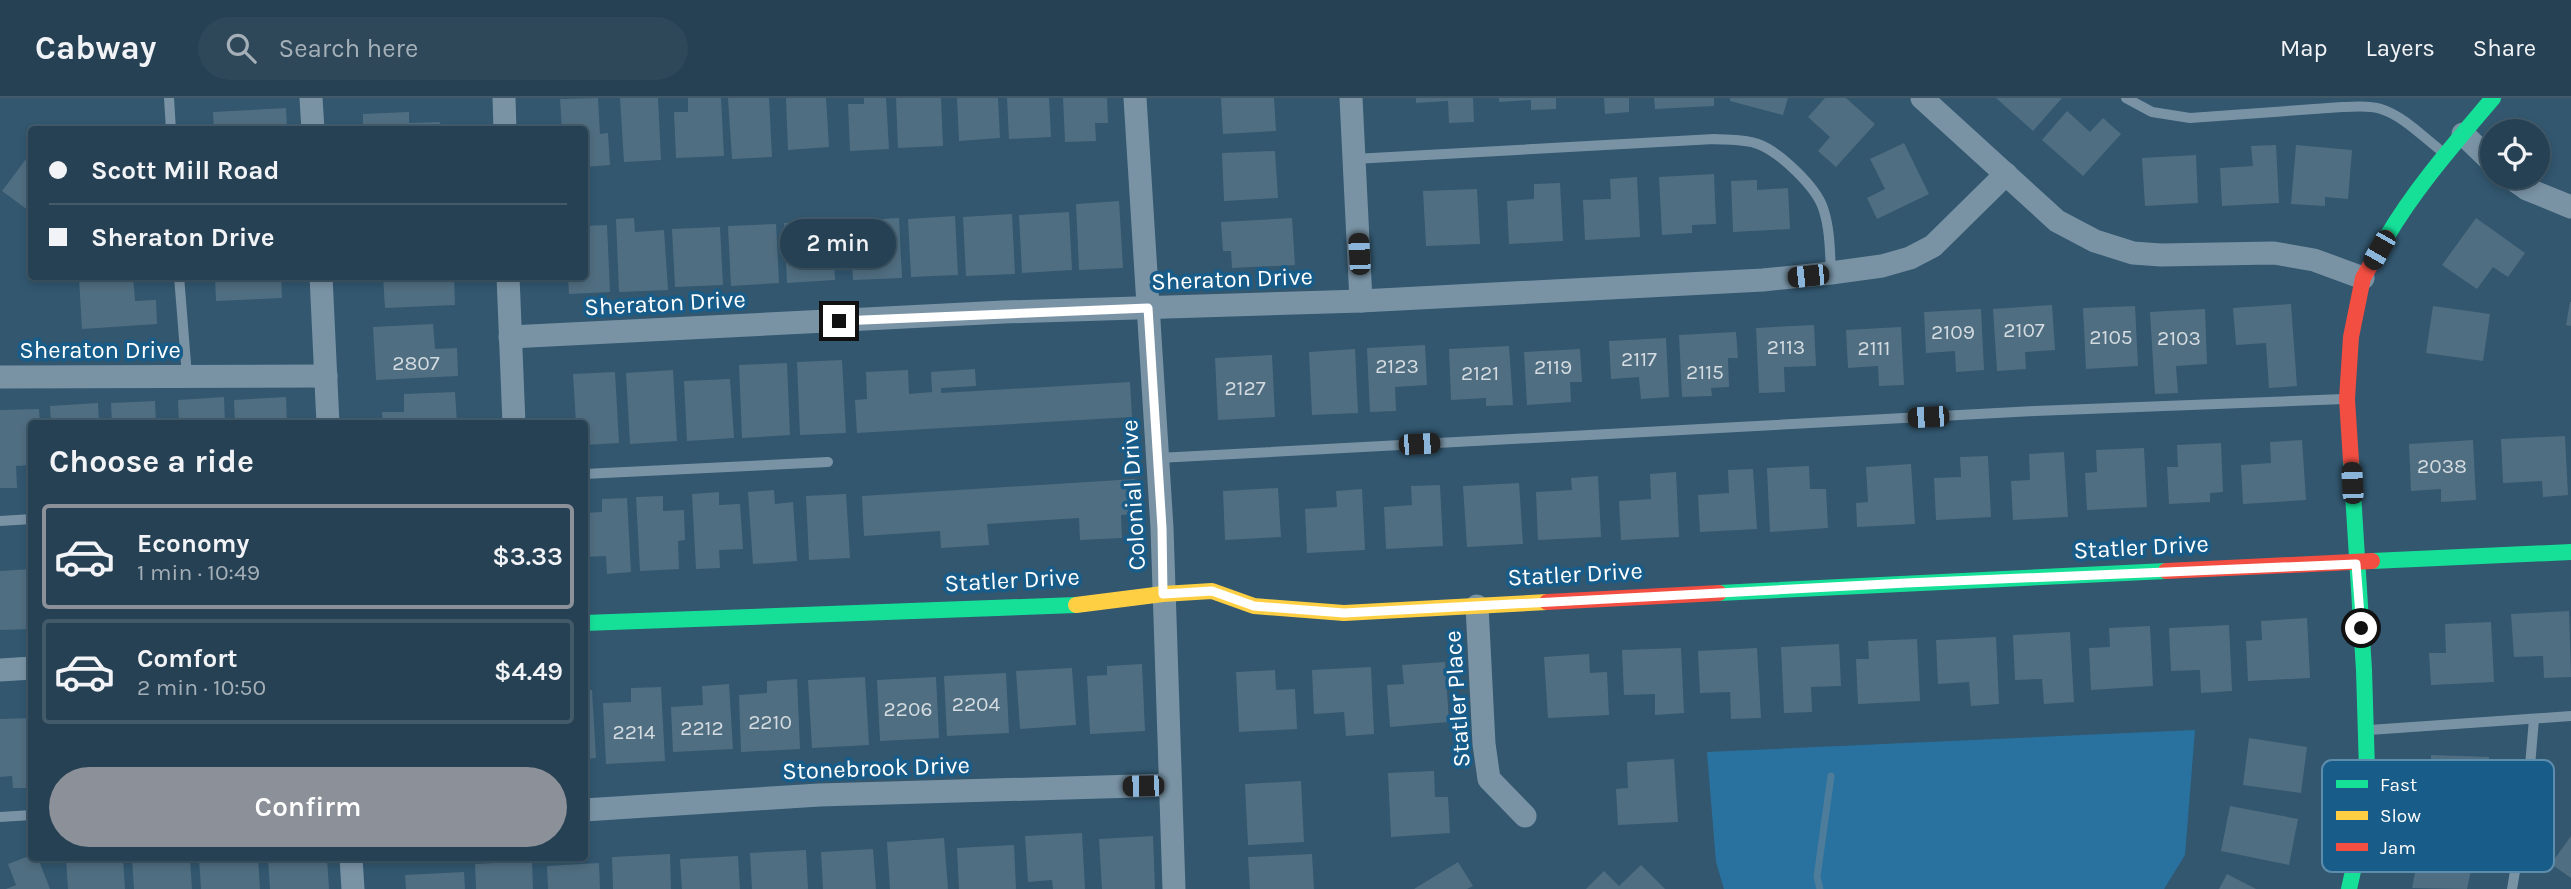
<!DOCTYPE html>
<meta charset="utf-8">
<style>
:root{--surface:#264153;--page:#2e485a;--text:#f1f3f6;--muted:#a4afb8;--line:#425a6a;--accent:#8c9099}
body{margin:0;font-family:Karla,sans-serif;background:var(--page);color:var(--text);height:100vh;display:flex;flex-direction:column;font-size:26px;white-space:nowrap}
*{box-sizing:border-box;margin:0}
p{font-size:23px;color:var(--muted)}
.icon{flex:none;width:38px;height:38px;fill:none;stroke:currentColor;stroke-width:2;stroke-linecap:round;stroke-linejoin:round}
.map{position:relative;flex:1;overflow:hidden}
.sheet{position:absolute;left:28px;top:322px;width:560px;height:441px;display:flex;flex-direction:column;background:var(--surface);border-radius:7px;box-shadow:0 4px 10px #0003,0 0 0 2px var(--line)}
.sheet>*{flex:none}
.top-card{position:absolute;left:28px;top:28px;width:560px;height:154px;border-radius:7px;box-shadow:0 4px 10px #0003,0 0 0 2px var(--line);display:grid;align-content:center;height:154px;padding:0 21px;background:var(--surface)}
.tools{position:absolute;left:2480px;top:21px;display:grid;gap:14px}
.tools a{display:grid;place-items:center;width:70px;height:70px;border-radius:50%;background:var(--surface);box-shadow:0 4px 10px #0003,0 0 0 2px var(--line);font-size:35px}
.end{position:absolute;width:32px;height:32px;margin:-16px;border:9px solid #fff;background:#111;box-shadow:0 0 0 4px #111}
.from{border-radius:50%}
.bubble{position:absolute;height:49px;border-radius:24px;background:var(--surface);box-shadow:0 4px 10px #0003,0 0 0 2px var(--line);font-size:23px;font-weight:600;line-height:49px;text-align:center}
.car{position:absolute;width:21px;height:42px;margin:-21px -10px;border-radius:9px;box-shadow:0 0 5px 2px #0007;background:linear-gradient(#222 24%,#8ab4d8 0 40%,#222 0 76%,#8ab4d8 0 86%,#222 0)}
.top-card b{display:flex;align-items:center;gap:24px;height:66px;font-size:26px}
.top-card b+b{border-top:2px solid var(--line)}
.top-card i{width:18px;height:18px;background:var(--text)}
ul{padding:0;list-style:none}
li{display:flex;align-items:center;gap:21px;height:105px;margin:0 14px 10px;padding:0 7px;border:4px solid var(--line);border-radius:7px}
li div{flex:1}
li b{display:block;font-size:26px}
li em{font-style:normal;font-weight:600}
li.on{border-color:var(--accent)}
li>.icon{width:63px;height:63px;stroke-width:1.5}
h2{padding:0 21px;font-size:32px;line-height:84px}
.primary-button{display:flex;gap:14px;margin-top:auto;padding:14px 21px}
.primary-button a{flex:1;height:80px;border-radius:42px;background:var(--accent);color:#fff;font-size:28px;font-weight:600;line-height:80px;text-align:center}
header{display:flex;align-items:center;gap:42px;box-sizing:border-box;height:98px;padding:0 35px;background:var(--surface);border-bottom:2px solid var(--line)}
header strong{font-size:33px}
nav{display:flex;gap:38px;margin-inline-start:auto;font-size:24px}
.search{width:490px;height:63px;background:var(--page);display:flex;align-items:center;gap:18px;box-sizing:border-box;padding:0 24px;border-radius:38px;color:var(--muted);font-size:26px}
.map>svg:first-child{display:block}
.green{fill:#29729f}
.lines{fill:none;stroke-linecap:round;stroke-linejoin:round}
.stream{stroke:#4e7d9c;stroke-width:7}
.building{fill:#506e81}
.lane{stroke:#7993a5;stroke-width:10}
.street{stroke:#7993a5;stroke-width:23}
.fast{stroke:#16e098;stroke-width:16}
.slow{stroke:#ffcf43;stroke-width:16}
.jam{stroke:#f24e42;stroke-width:16}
.route{stroke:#fff;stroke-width:9}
.labels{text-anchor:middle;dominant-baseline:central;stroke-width:7;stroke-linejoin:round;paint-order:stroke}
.number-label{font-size:21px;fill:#d3dbe0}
.street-label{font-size:24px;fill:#fff;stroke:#185c89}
.key{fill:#185c89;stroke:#5d8dac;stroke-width:2}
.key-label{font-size:19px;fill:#fff}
</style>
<header>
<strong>Cabway</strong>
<div class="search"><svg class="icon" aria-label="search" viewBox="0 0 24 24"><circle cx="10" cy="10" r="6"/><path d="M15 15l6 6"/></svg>Search here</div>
<nav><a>Map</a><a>Layers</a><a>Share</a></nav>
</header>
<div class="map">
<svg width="2571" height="791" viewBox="0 0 2571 791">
<rect width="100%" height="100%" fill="#32576f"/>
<!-- green -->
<polygon class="green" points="2195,632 2185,757 2164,791 1724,791 1716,764 1707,654"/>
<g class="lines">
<!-- stream -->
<polyline class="stream" points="1820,791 1817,779 1831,678"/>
</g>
<!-- building -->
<g class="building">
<polygon points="598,0 600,36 608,35 610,67 584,69 584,32 562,32 560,1"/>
<polygon points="620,0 658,0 661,62 624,64"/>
<polygon points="688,0 721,0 724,58 676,60 674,14 688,14"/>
<polygon points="728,0 769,0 772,59 732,61"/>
<polygon points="786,0 826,0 829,49 788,52"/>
<polygon points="864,0 886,0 889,51 850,53 848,6 864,6"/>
<polygon points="896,0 941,0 943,48 898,50"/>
<polygon points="957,0 998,0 1000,40 959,43"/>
<polygon points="1007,0 1049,0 1051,39 1009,41"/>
<polygon points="1063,0 1107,0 1108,25 1095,25 1096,43 1065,44"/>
<polygon points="1221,0 1274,0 1276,33 1223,36"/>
<polygon points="1416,0 1473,0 1474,24 1449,25 1448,3 1416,5"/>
<polygon points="1499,0 1556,0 1556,11 1531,12 1531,2 1499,4"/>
<polygon points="1604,0 1629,0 1629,14 1605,16"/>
<polygon points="1654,0 1714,0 1714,8 1655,11"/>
<polygon points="1730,0 1788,0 1783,17 1730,3"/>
<polygon points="1825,0 1846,0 1875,26 1836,69 1818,53 1830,39 1808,19"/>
<polygon points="1996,0 2062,0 2033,33"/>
<polygon points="286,10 287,32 214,32 213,14"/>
<polygon points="2067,13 2090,34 2103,20 2121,36 2083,78 2042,42"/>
<polygon points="409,14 409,25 440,24 441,32 363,32 363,16"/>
<polygon points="1904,45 1929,96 1877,121 1867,100 1885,91 1870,61"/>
<polygon points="2276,47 2279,105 2222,108 2220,70 2253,68 2251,48"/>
<polygon points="2296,47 2352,52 2348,101 2325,99 2325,108 2291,106"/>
<polygon points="32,53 32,115 2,93"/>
<polygon points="1275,53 1278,100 1224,103 1222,55"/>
<polygon points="2196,57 2198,105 2145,108 2142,60"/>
<polygon points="1714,76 1716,126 1692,127 1692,135 1662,137 1659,79"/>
<polygon points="1637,79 1640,139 1585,142 1583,102 1611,101 1610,81"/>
<polygon points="1757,82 1757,92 1788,90 1790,131 1733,134 1731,83"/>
<polygon points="1560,85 1563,143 1509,146 1507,103 1534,101 1534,86"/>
<polygon points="1477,91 1480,146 1426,148 1423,93"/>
<polygon points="1119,103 1123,170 1079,172 1076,106"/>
<polygon points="1069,114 1072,172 1022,175 1019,117"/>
<polygon points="1012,116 1015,176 966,178 963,119"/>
<polygon points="955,118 958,177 911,179 908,121"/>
<polygon points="634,120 635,134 664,132 668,192 619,194 616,121"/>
<polygon points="899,120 902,180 853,182 850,123"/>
<polygon points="1292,120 1295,167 1232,170 1231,153 1223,153 1221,124"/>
<polygon points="2476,120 2525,155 2508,179 2493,169 2477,191 2442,167"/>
<polygon points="832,123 835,182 787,185 784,125"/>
<polygon points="776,126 779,185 731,188 728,128"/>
<polygon points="607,127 610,194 569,196 568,178 584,178 584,128"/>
<polygon points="720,129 723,187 675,189 672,131"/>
<polygon points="133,178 135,203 156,202 157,226 82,231 79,180"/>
<polygon points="215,178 281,178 282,200 216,203"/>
<polygon points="383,178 454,178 455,207 385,210"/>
<polygon points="2570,204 2571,204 2571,228 2566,227"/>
<polygon points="2291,206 2297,288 2269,290 2266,245 2236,247 2233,210"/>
<polygon points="2052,207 2055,252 2025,254 2026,271 1997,273 1993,211"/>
<polygon points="2135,208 2138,268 2086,271 2083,210"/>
<polygon points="2433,208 2490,216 2483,263 2426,255"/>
<polygon points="1981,211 1984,272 1956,274 1955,253 1926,255 1924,214"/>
<polygon points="2205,211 2207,266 2176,268 2178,295 2155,296 2150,214"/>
<polygon points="433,226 435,251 457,250 458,278 376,282 373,229"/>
<polygon points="1814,227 1816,268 1784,269 1785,294 1759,295 1756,230"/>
<polygon points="1901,229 1904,287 1879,288 1878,268 1848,270 1846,232"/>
<polygon points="1736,234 1738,260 1728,260 1729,289 1711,290 1712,298 1682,299 1679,237"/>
<polygon points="1666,240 1669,299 1641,301 1639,279 1611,281 1609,243"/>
<polygon points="1425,247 1427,287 1395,289 1396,313 1370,314 1367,250"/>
<polygon points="1509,248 1513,307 1486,308 1486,300 1451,302 1449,251"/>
<polygon points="1355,251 1358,315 1312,317 1309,254"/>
<polygon points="1580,251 1582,284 1570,284 1571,304 1527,307 1524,254"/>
<polygon points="1272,257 1275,319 1218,322 1215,260"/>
<polygon points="842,262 846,335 800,337 797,264"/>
<polygon points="787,265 790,337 742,340 739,267"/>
<polygon points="975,271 976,288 941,290 941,295 1130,284 1132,319 857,335 855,302 867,301 866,274 908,272 909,296 932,294 931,274"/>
<polygon points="673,272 677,343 630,346 626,275"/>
<polygon points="615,274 619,345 584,347 584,326 576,326 573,276"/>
<polygon points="730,281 734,340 687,343 684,283"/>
<polygon points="455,294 457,326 383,326 382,314 404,314 404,296"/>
<polygon points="224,299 225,326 179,326 178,302"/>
<polygon points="286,299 287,326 235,326 234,302"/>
<polygon points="155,303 156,326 112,326 111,305"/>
<polygon points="98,305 99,326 51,326 50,308"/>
<polygon points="39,311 40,326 32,326 32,367 16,368 17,390 0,390 0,312"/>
<polygon points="2565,338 2568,397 2543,399 2542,383 2503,385 2501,341"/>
<polygon points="2302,342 2306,402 2243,406 2241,367 2271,365 2270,344"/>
<polygon points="2473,342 2476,402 2441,404 2441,391 2411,393 2409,346"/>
<polygon points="2221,345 2223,394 2210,395 2210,404 2169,406 2167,369 2178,369 2177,347"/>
<polygon points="2144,350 2147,409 2087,412 2085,375 2097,374 2096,352"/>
<polygon points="2064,354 2068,419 2013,422 2011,383 2030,382 2029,356"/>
<polygon points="1988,358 1991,419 1936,422 1934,380 1961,379 1960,359"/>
<polygon points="1911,366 1915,426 1857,429 1856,405 1868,404 1866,369"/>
<polygon points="1809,368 1810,391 1826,391 1828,430 1770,434 1767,370"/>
<polygon points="1753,371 1757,431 1700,434 1698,397 1729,395 1728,372"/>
<polygon points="1676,374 1679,439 1621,442 1619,403 1651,401 1650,376"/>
<polygon points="1598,378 1601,439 1538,442 1536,394 1572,392 1571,380"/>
<polygon points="1135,381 1137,416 1121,417 1122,440 1080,442 1079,420 987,426 989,447 941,450 940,433 864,438 862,398"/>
<polygon points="1519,385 1523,446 1467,449 1463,388"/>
<polygon points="1440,387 1443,448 1386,451 1384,409 1412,407 1411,388"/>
<polygon points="1278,390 1281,439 1225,442 1223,393"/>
<polygon points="1362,391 1365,452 1307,455 1305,411 1337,409 1336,393"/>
<polygon points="774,392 775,406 793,404 797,463 753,466 748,394"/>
<polygon points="719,394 719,407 740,406 743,451 719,452 720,470 696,471 692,396"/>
<polygon points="846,396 850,460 809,462 806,398"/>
<polygon points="663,398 663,413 684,412 685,442 678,443 679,471 640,473 636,399"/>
<polygon points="627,400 631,474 607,476 606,458 584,459 584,415 602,414 602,401"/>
<polygon points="32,471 32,531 0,532 0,473"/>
<polygon points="2569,513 2571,579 2544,580 2543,558 2514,559 2511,516"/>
<polygon points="2307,520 2310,580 2248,583 2246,543 2262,542 2261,523"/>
<polygon points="2491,524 2494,584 2431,587 2429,555 2446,555 2445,526"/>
<polygon points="2229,527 2232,593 2201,595 2200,572 2171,573 2169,530"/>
<polygon points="2150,528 2153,588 2091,592 2089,550 2110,549 2109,530"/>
<polygon points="2070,534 2074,604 2044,606 2042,581 2015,582 2013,537"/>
<polygon points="1996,539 1999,606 1971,608 1969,584 1938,586 1936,542"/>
<polygon points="1917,541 1920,603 1858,606 1856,561 1869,561 1868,543"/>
<polygon points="1839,546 1841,588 1811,589 1812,614 1784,615 1781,549"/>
<polygon points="1681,550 1684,615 1655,617 1655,596 1624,597 1622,552"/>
<polygon points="1757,550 1761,620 1731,621 1730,594 1700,595 1698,553"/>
<polygon points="1589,556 1590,575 1607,574 1609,617 1548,620 1544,559"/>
<polygon points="1445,564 1449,624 1390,629 1387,587 1404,586 1402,567"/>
<polygon points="1142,566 1145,633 1090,636 1087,578 1107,577 1107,568"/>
<polygon points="1371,569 1374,636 1346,638 1344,614 1314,616 1312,572"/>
<polygon points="1072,570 1076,627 1020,631 1016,573"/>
<polygon points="1275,572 1276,592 1295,591 1297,631 1239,634 1236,574"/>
<polygon points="1006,575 1009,635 947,638 944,578"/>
<polygon points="865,579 869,647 812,650 808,582"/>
<polygon points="936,579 939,640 880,643 877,582"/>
<polygon points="797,581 800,651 741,654 739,597 767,595 767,583"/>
<polygon points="729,586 733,651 673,654 671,609 703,607 702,588"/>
<polygon points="661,589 665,663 606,666 603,605 631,604 631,590"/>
<polygon points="584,592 592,592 596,660 584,661"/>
<polygon points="32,620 32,690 13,690 12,678 0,679 0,621"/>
<polygon points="2249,640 2307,649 2301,695 2243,687"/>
<polygon points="2431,657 2489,659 2488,688 2504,688 2502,716 2430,714"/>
<polygon points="1674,661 1678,724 1618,727 1616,691 1628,690 1627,664"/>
<polygon points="1434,673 1435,699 1448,699 1450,735 1391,739 1388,675"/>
<polygon points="1301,683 1304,744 1248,747 1245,686"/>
<polygon points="2230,708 2298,721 2289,767 2221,753"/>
<polygon points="2423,734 2477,745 2467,791 2412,790"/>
<polygon points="1082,735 1085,791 1053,791 1052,782 1028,784 1025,738"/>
<polygon points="1153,738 1155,791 1102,791 1099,741"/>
<polygon points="2571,738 2571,780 2551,766"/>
<polygon points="944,740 948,791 890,791 887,744"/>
<polygon points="1014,747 1016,791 959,791 957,750"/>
<polygon points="873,751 876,791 823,791 821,754"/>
<polygon points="806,752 808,791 752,791 750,755"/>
<polygon points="670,756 671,791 613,791 612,759"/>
<polygon points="1312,756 1314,791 1250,791 1248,759"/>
<polygon points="32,757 32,760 38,760 50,791 6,791 16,787 8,766"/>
<polygon points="738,758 740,791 682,791 680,761"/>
<polygon points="123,760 125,791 68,791 66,761"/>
<polygon points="132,760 190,760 192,791 134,791"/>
<polygon points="199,760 258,760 260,791 201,791"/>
<polygon points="268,760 327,760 329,791 270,791"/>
<polygon points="532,763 533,791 476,791 475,766"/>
<polygon points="1458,764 1473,788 1467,791 1414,791"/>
<polygon points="599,765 600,791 548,791 547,768"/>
<polygon points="1641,767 1665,791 1586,791 1604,773 1619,788"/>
<polygon points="464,774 465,791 406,791 405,777"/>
<polygon points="2227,776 2256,791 2219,791"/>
</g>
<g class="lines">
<!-- lane -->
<g class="lane">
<polyline points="169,0 171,32"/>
<path d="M2126,0L2152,14L2190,20L2342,9C2355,9 2368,7 2381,11C2404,18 2425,41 2444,55"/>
<path d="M1354,61L1714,41C1728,42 1745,41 1758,46C1780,54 1816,89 1823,110C1830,130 1830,154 1831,175"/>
<polyline points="179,178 187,278"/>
<polyline points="1158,360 2035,313 2344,301"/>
<polyline points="584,376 828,364"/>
<polyline points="0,423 32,421"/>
<polyline points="2369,632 2571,618"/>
<polyline points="0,719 32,717"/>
<polyline points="2512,791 2527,703 2534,621"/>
</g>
<!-- street -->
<g class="street">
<polyline points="311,0 313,32"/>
<polyline points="504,0 505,32"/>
<polyline points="1135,0 1162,430 1174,791"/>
<polyline points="1351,0 1361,203"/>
<polyline points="1922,0 2057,123 2095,143 2133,155 2161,157 2274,155 2314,162 2363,180"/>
<polyline points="2463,36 2492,64"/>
<polyline points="2510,79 2527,91 2571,109"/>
<polyline points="321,178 328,326"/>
<polyline points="508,178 514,326"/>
<polyline points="510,239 1004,214 1361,203 1763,182 1831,175 1882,168 1910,160 1933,148 2006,76"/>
<polyline points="0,279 326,278"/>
<polyline points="1477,508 1484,646 1489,681 1525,718"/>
<polyline points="0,572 32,570"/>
<polyline points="584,712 819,697 1170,687"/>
<polyline points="351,760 353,791"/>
</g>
<!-- fast -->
<g class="fast">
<path d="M2386,140C2416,89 2455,45 2493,0"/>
<polyline points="2372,463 2571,454"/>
<polyline points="1719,495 2166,473"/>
<polyline points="584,525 1076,507"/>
<polyline points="2349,791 2368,706 2364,572 2351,363"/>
</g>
<!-- slow -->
<polyline class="slow" points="1076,507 1163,496 1212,493 1254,508 1344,515 1547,504"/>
<!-- jam -->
<g class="jam">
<polyline points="2351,363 2347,301 2351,239 2363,180 2386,140"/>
<polyline points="2166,473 2372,463"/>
<polyline points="1547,504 1719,495"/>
</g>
</g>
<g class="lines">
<!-- route -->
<polyline class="route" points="839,223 1148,210 1162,430 1163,496 1212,493 1254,508 1344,515 1906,485 2356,466 2361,530"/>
</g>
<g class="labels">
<!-- number labels -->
<g class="number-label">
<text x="2024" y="232">2107</text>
<text x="1953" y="234">2109</text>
<text x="2111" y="239">2105</text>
<text x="2179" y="240">2103</text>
<text x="1786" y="249">2113</text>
<text x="1874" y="250">2111</text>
<text x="1639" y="261">2117</text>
<text x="416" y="265">2807</text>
<text x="1397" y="268">2123</text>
<text x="1553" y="269">2119</text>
<text x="1705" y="274">2115</text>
<text x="1480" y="275">2121</text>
<text x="1245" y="290">2127</text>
<text x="2442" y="368">2038</text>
<text x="976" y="606">2204</text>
<text x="908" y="611">2206</text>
<text x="770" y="624">2210</text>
<text x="702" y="630">2212</text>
<text x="634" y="634">2214</text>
</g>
<!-- street labels -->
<g class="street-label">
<text transform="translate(1232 181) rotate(-2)">Sheraton Drive</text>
<text transform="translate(665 205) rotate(-3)">Sheraton Drive</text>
<text x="100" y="252">Sheraton Drive</text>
<text transform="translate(1133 397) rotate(-93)">Colonial Drive</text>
<text transform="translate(2141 449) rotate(-3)">Statler Drive</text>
<text transform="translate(1575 476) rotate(-3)">Statler Drive</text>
<text transform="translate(1012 482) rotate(-3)">Statler Drive</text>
<text transform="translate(1457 601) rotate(-94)">Statler Place</text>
<text transform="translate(876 670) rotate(-2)">Stonebrook Drive</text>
</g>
</g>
<!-- legend -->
<rect x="2322" y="662" width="232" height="112" rx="10" class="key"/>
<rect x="2336" y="682" width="32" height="8" fill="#16e098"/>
<rect x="2336" y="713" width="32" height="9" fill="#ffcf43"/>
<rect x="2336" y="745" width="32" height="8" fill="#f24e42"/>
<g class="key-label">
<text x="2380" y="693">Fast</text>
<text x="2380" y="724">Slow</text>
<text x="2380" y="756">Jam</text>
</g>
</svg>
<div class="tools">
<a><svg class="icon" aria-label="locate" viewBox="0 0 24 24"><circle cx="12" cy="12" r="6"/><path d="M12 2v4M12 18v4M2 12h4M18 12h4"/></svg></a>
</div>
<i class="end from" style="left:2361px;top:530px"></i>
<i class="end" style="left:839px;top:223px"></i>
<div class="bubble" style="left:780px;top:121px;width:116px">2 min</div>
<i class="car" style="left:2379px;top:152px;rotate:210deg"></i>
<i class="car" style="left:1359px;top:156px;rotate:357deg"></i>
<i class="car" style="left:1808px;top:178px;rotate:264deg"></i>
<i class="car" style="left:1928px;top:319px;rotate:267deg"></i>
<i class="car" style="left:1419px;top:346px;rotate:87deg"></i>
<i class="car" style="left:2352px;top:385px;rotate:357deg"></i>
<i class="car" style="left:1143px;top:688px;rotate:269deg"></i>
<div class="top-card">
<b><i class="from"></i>Scott Mill Road</b>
<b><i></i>Sheraton Drive</b>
</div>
<section class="sheet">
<h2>Choose a ride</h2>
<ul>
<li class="on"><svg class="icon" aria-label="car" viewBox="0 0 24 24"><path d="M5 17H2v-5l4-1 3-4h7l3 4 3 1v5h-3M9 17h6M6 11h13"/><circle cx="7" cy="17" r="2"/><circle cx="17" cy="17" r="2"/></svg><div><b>Economy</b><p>1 min · 10:49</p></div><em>$3.33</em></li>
<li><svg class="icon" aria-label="car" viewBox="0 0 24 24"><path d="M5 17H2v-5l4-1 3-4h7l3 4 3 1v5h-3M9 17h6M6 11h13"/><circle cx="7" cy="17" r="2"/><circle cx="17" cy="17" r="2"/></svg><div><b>Comfort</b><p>2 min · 10:50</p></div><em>$4.49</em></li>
</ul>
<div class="primary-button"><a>Confirm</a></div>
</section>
</div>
